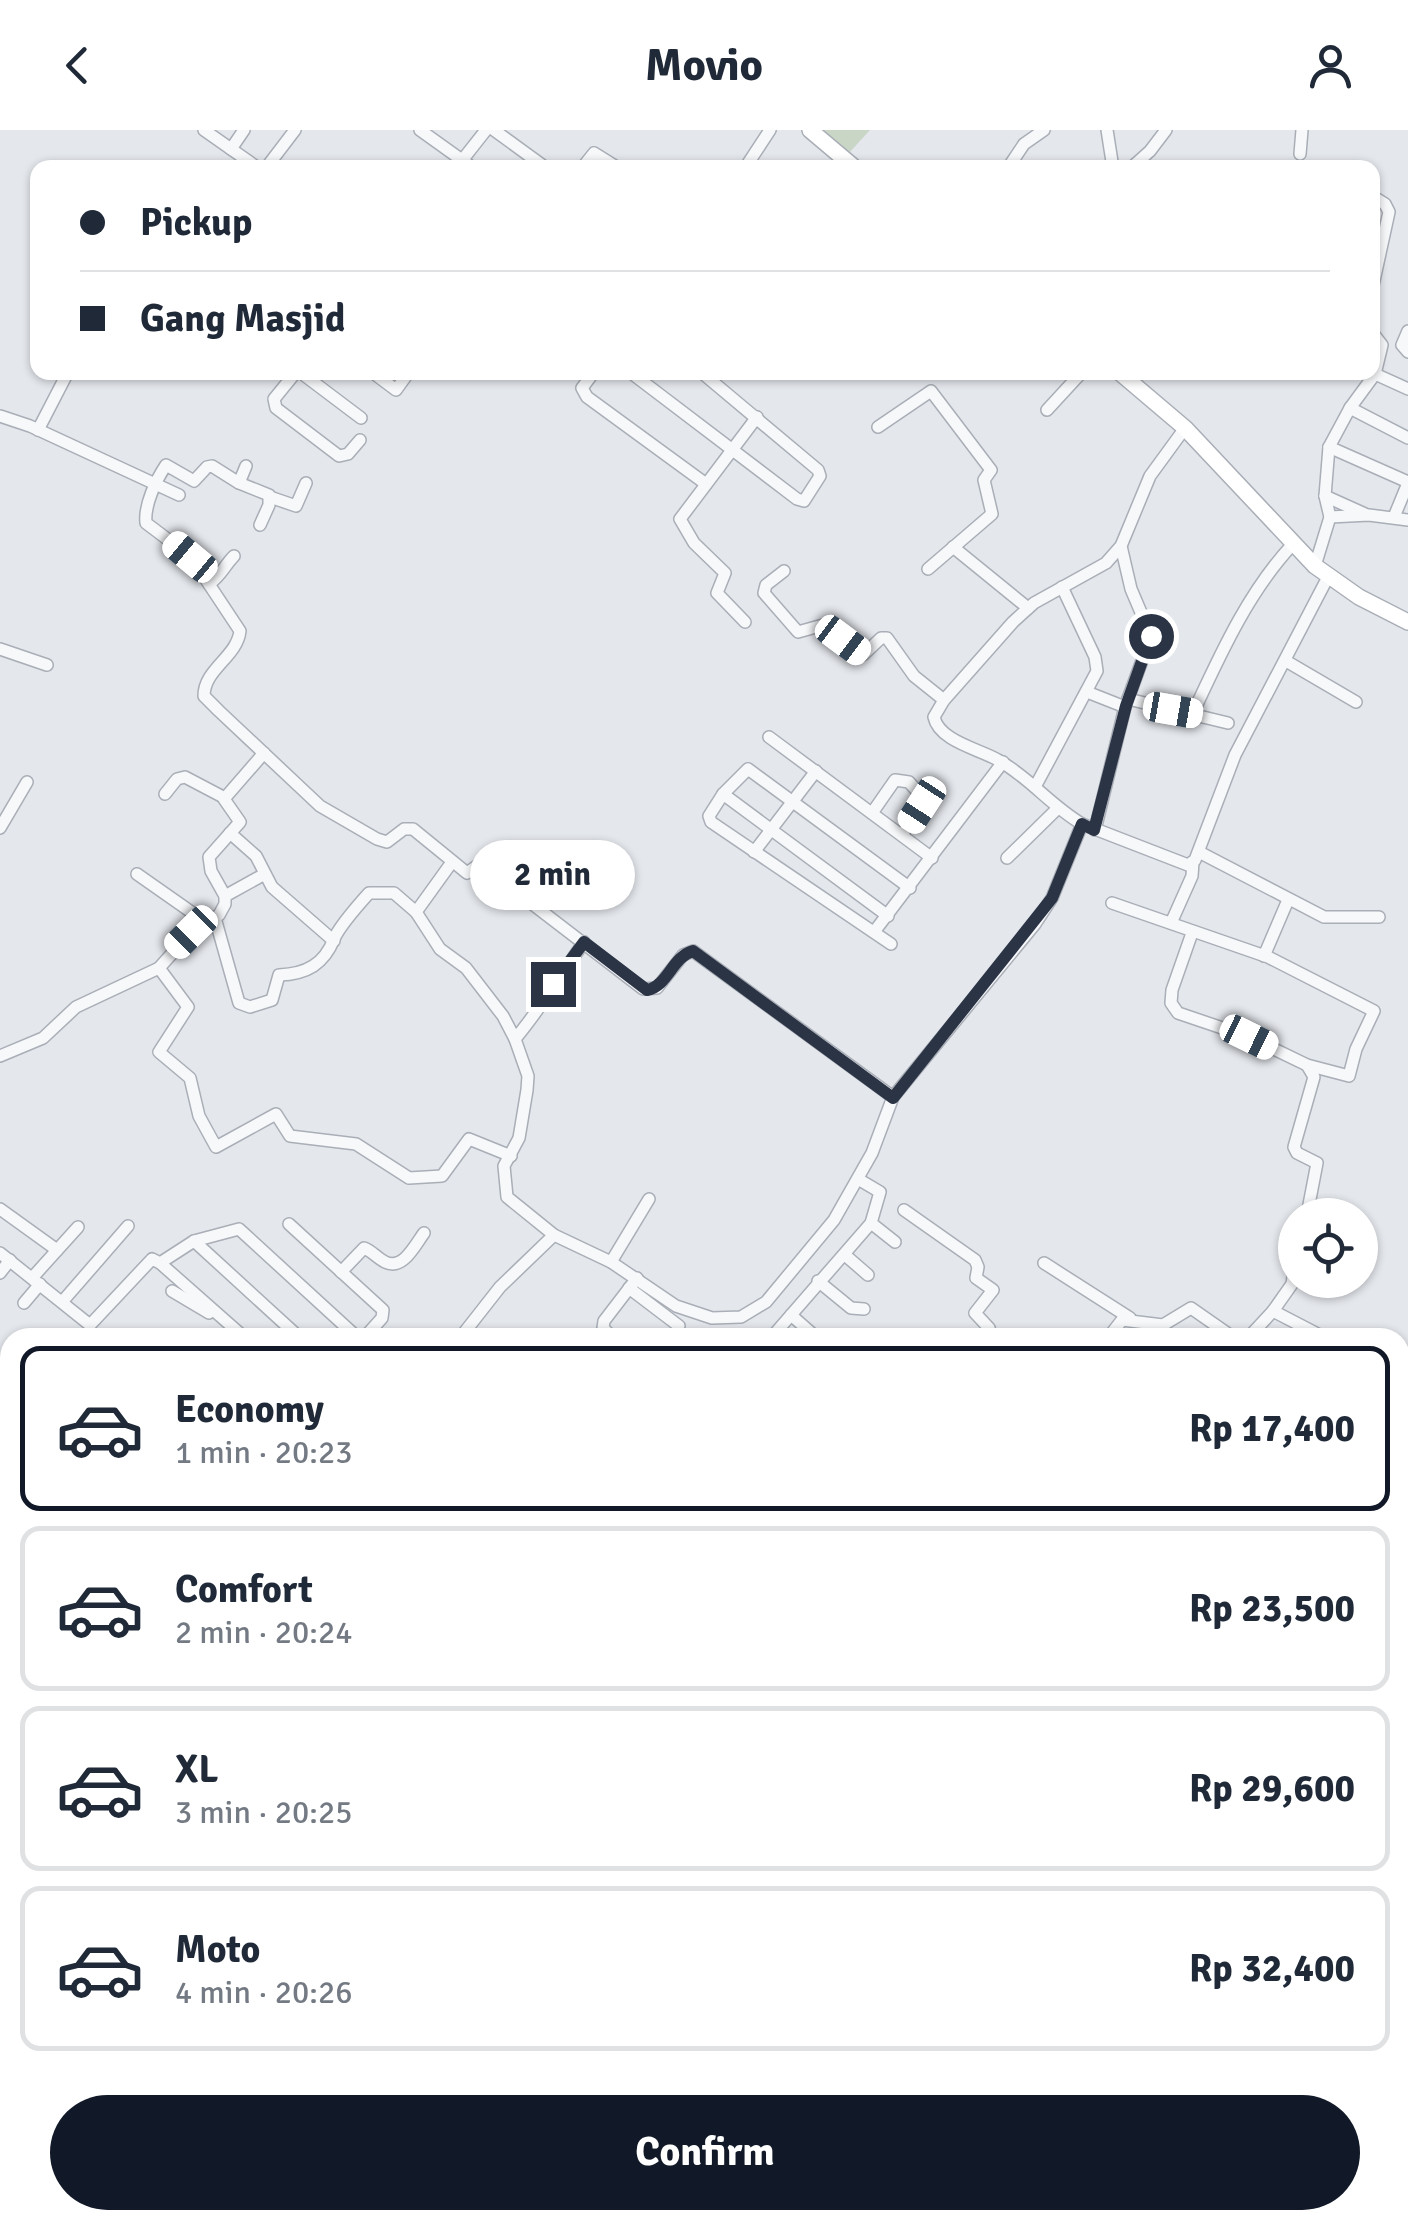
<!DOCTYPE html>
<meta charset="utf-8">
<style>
:root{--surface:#fff;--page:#f6f6f7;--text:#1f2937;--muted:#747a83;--line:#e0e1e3;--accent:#111827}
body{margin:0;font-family:Signika,sans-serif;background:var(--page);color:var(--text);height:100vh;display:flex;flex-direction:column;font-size:38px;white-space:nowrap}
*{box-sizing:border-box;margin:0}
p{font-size:32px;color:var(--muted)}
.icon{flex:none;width:55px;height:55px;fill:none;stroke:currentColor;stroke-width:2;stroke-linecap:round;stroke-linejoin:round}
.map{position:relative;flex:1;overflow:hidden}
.details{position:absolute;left:0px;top:1198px;width:1410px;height:902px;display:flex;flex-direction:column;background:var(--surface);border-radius:30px 30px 0 0;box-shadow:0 2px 8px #0004}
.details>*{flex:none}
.banner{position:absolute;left:30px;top:30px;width:1350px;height:220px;border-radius:20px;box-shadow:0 2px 8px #0004;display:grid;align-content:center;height:220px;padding:0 50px;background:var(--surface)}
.controls{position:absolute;left:1278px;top:1068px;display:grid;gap:20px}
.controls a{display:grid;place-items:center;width:100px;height:100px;border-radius:50%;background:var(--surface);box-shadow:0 2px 8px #0004;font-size:50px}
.end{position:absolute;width:45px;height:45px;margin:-22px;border:12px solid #2b3445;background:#fff;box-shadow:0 0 0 5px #fff}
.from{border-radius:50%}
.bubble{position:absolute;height:70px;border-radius:35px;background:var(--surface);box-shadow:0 2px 8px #0004;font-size:32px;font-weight:700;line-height:70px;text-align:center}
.car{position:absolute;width:30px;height:60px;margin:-30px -15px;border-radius:12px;box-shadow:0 0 8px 2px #0007;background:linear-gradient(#fff 24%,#345 0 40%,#fff 0 76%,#345 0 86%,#fff 0)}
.banner b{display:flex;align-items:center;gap:35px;height:95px;font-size:38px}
.banner b+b{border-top:2px solid var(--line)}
.banner i{width:25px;height:25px;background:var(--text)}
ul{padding:18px 0 0;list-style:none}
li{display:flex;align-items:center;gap:30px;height:165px;margin:0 20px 15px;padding:0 30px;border:5px solid var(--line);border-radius:20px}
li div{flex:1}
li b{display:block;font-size:38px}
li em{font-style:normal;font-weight:700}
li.on{border-color:var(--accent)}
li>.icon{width:90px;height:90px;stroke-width:1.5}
.action{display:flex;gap:20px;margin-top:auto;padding:20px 50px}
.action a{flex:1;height:115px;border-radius:60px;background:var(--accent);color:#fff;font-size:40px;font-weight:700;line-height:115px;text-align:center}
header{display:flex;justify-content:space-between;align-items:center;height:130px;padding:0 50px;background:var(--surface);font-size:45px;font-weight:700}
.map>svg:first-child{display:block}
.green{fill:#c9d6c5}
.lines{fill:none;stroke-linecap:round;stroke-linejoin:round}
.street-casing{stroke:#a9aeb7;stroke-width:14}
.secondary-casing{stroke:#a9aeb7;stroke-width:18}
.street{stroke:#f7f8fa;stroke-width:11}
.secondary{stroke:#fff;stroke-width:15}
.route{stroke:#2b3445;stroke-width:12}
</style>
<header><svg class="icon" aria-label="back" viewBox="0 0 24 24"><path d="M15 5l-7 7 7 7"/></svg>Movio<svg class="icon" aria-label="person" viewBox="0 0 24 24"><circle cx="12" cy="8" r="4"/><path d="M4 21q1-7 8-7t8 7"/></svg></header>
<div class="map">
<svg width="1408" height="2099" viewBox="0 0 1408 2099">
<rect width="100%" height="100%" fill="#e4e7ec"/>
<!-- green -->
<polygon class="green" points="820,0 870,0 848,24"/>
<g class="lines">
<defs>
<g id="street">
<polyline points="204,0 258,38"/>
<polyline points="420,0 473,38"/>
<polyline points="494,0 546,38"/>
<polyline points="1107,0 1113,38"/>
<polyline points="231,19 244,0"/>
<polyline points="1300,24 1302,0"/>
<polyline points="266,38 295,0"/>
<polyline points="456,38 486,0"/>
<polyline points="582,38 594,23 618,38"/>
<polyline points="745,38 770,0"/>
<polyline points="1008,38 1024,14 1044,0"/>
<polyline points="1131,38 1150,21 1166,0"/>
<polyline points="1372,66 1385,74 1389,82 1372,160"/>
<polyline points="1408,201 1402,215 1408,222"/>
<polyline points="296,242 274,269 276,278 339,326 348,324 360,310"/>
<polyline points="300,242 361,288"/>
<polyline points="372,242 396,260 409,242"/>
<polyline points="594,242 582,258 587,267 706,354"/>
<polyline points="630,242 797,369 804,371 820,346 818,340 701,242"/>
<polyline points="1375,244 1408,259"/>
<polyline points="1350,278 1408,308"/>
<polyline points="1047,280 1082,242"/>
<polyline points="0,286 30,296 179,365"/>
<polyline points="878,297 931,261 991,340 984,350 992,384 928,439"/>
<polyline points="38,300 68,242"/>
<polyline points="1329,317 1408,352"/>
<path d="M246,336L239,353L212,336L207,337L194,351L166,335C156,350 144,375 146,393L191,427L240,501C237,527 204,539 204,566L219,581L320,676L377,709L387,712L404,699H413L467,743L488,728H503L531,773L643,859L657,858L683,825L693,821L893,967L1035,794L1052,768L1082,694C1051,676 1029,647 998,630C979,619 939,611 934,587L944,570L1013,492L1034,473L1106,433L1121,416L1150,346L1185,298"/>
<polyline points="239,353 269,365 269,375 260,395"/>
<polyline points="1325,366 1365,384"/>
<polyline points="270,367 296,376 306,353"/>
<polyline points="1330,387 1369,385 1408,390"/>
<polyline points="1394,387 1408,353"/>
<polyline points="953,417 1028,478"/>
<polyline points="1315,436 1330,387 1325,366 1329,317 1350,278 1375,244 1382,215 1372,202"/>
<polyline points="784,441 766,455 764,463 798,502 823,495 863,525 881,508 887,508 914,546 944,570"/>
<path d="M209,454C222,445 224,436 234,426"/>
<polyline points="745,492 717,463 725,443 694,413 680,389 757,287"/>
<polyline points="0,519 47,535"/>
<polyline points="1286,531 1356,572"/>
<polyline points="1087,562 1125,577"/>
<polyline points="1128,569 1228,593"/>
<path d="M1193,583C1220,525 1248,462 1293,414"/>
<polyline points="769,607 932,728"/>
<polyline points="1035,657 1097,541 1095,527 1062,457"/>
<polyline points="165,664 177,649 185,647 225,668"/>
<polyline points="723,664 888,786"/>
<polyline points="872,683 895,650 909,652 924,669 902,705"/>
<polyline points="1082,694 1188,735 1195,730 1235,625 1328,447"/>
<polyline points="0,698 27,652"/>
<polyline points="1095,700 1125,577 1151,506 1131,459 1121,416"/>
<polyline points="230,703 256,726 272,757 334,811"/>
<polyline points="754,722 816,641"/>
<polyline points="1199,722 1324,787 1379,787"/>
<polyline points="1007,728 1057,679"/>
<polyline points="137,744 204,791"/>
<polyline points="225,766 263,745"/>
<polyline points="1112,773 1268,827 1374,881 1356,919 1349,946 1307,935 1249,907 1178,883 1171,873 1172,860 1192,803"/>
<polyline points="416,782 452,732"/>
<path d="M215,788L239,873L250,877L272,870L279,845C307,844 324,834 334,809C339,797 360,773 369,763H394L416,782L440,819L466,838L503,886L515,909L528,946L527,960L519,1008L504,1036L507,1067L554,1105L611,1132L676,1176L712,1188L741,1187L766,1172L834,1090L872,1023L893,967"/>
<polyline points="1171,793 1192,746 1193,732"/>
<polyline points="874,802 1003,632"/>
<polyline points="891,814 711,692 709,686 723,664 748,639 910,758"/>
<polyline points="1264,826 1288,770"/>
<polyline points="159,838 188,877 159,922 190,948 199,986 216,1017 276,984 290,1006 356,1014 409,1048 442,1046 469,1009 511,1026"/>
<path d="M515,909C541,878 561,845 584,812"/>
<polyline points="0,926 43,908 76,877 159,838 195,798 219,785 225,774 225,766 211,741 209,727 240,692 224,669 264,623"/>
<polyline points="1307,935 1314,947 1294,1017 1297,1023 1317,1033 1307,1085"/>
<polyline points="0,1079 57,1120"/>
<polyline points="904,1080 975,1130 978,1137 976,1148 993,1160 975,1183 989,1198 983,1208"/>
<polyline points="871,1093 895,1112"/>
<polyline points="289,1094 383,1180 382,1188 364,1208"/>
<polyline points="194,1111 300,1208"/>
<polyline points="0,1123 90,1195 152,1129 160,1133 194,1111 239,1099 358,1208"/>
<polyline points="845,1125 868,1145"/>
<polyline points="611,1132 649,1069"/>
<polyline points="160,1133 245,1208"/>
<polyline points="1044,1133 1130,1188"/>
<path d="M341,1142L364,1118C372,1121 377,1128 385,1132C403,1141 415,1115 424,1103"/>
<polyline points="0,1143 10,1130"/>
<polyline points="32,1148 78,1097"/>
<polyline points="818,1151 851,1178 864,1179"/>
<polyline points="629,1158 679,1196"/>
<polyline points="172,1161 209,1183"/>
<polyline points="62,1172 128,1096"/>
<polyline points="24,1173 40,1154"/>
<polyline points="1273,1181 1292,1154 1295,1133"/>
<polyline points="791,1185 817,1208"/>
<polyline points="460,1208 500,1157 554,1105"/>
<polyline points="613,1208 603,1198 604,1191 637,1148"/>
<polyline points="771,1208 871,1093 880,1062 858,1049"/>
<polyline points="1108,1208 1122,1190 1163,1195 1191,1178 1234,1208"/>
<polyline points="1248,1208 1273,1181 1325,1208"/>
<polyline points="1400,1255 1408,1249"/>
<polyline points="0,1261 10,1266"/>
<polyline points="0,1303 10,1309"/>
<polyline points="0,1345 10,1350"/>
<polyline points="1407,1378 1408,1379"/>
<polyline points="0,1408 10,1389"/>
<polyline points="1400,1476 1408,1485"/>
<polyline points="2,1498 10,1481"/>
<polyline points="1408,1532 1401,1548 1408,1559"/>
<polyline points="1400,1585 1408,1576"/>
<polyline points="1400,1664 1408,1672"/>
<polyline points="1400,1721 1408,1713"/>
<polyline points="0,1769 10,1779"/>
<polyline points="0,1797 10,1785"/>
<polyline points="1400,1922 1408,1925"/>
<polyline points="1400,2064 1408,2065"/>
<polyline points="777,2090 792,2099"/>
<polyline points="848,2099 854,2090"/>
<polyline points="1048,2099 1048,2090"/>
</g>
<g id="secondary">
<polyline points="810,0 855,38"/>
<polyline points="1119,242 1185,298 1315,436 1359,467 1408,492"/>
</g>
</defs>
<!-- street casing -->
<use href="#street" class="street-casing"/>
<!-- secondary casing -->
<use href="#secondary" class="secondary-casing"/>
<!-- street -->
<use href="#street" class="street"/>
<!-- secondary -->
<use href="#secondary" class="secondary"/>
</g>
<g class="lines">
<!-- route -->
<path class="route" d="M553,854L584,812L647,860C668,856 672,827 693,821L893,968L1052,768L1082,694L1094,700L1126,576L1151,506"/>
</g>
</svg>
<div class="controls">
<a><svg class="icon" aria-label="locate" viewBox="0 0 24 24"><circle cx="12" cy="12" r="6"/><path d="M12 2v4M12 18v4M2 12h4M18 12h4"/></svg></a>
</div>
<i class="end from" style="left:1151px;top:506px"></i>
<i class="end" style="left:553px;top:854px"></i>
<div class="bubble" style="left:470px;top:710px;width:165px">2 min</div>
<i class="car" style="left:190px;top:427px;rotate:310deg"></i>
<i class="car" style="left:843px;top:510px;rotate:127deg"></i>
<i class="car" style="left:1173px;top:580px;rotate:100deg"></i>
<i class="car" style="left:922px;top:675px;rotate:213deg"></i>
<i class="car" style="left:191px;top:802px;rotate:225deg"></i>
<i class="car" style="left:1249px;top:907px;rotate:116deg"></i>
<div class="banner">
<b><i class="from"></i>Pickup</b>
<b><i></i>Gang Masjid</b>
</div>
<section class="details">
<ul>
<li class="on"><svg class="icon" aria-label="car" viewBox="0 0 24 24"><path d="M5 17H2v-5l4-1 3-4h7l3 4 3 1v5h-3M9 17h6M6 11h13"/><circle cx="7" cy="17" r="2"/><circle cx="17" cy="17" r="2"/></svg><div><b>Economy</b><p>1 min · 20:23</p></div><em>Rp 17,400</em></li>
<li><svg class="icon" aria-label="car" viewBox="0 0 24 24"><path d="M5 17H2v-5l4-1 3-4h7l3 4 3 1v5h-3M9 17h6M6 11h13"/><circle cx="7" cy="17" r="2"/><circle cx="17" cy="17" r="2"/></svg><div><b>Comfort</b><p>2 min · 20:24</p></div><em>Rp 23,500</em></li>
<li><svg class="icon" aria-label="car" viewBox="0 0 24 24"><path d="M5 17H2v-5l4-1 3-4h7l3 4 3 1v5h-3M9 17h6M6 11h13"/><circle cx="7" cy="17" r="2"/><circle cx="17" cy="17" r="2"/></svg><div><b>XL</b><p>3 min · 20:25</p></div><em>Rp 29,600</em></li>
<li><svg class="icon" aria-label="car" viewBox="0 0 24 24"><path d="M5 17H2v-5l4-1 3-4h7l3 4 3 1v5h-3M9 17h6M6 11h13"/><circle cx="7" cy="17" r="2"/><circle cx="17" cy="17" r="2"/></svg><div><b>Moto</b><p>4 min · 20:26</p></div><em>Rp 32,400</em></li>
</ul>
<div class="action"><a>Confirm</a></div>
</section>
</div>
